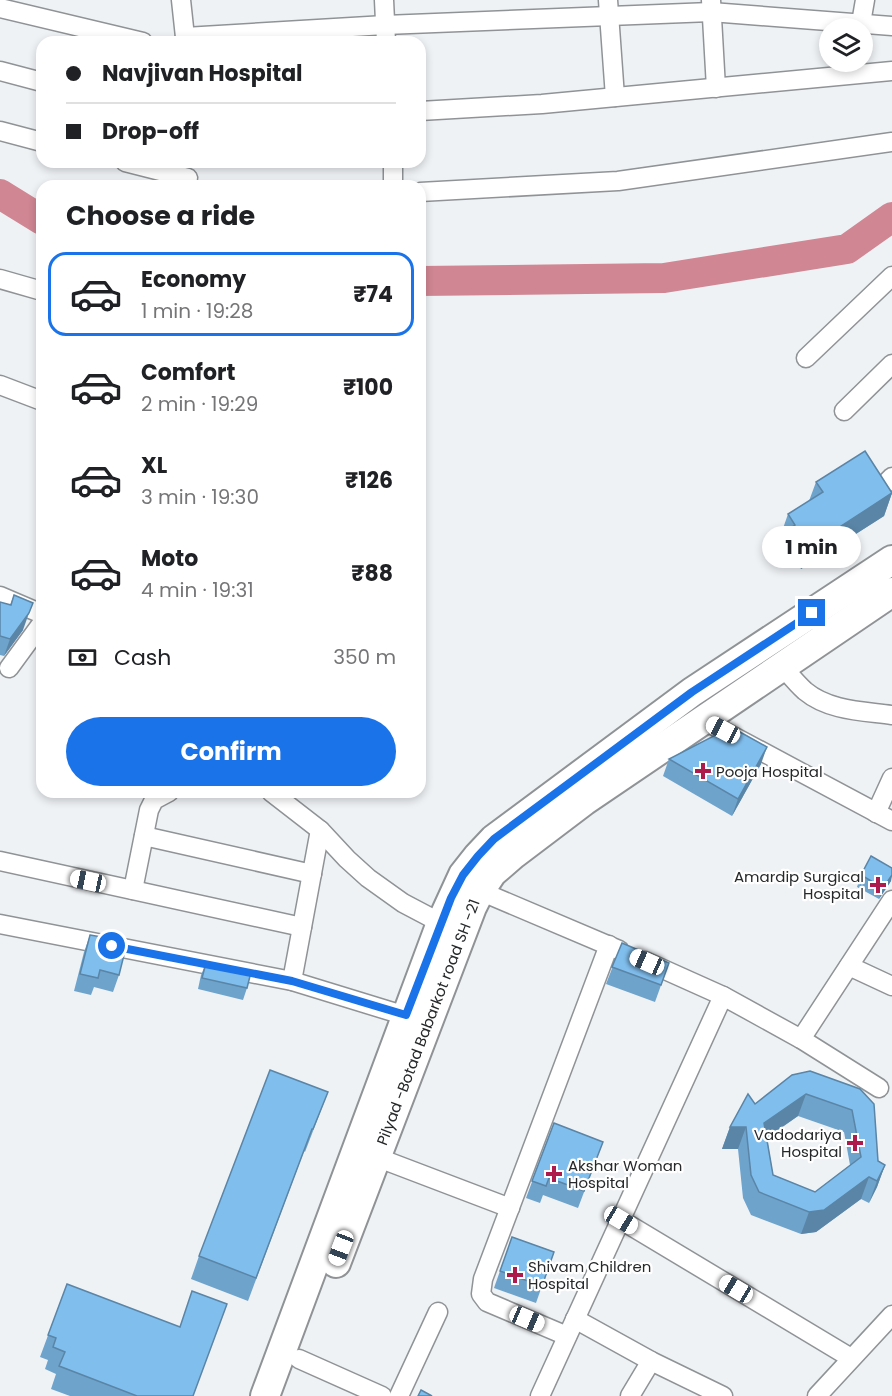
<!DOCTYPE html>
<meta charset="utf-8">
<style>
:root{--surface:#fff;--page:#f2f2f2;--text:#202124;--muted:#757577;--line:#e0e0e0;--accent:#1a73e8}
body{margin:0;font-family:Poppins,sans-serif;background:var(--page);color:var(--text);height:100vh;display:flex;flex-direction:column;font-size:22px;white-space:nowrap}
*{box-sizing:border-box;margin:0}
p{font-size:20px;color:var(--muted)}
.icon{flex:none;width:33px;height:33px;fill:none;stroke:currentColor;stroke-width:2;stroke-linecap:round;stroke-linejoin:round}
.map{position:relative;flex:1;overflow:hidden}
.side{position:absolute;left:36px;top:180px;width:390px;height:618px;display:flex;flex-direction:column;background:var(--surface);border-radius:18px;box-shadow:0 3px 9px #0003}
.side>*{flex:none}
.hud{position:absolute;left:36px;top:36px;width:390px;height:132px;border-radius:18px;box-shadow:0 3px 9px #0003;display:grid;align-content:center;height:132px;padding:0 30px;background:var(--surface)}
.buttons{position:absolute;left:819px;top:18px;display:grid;gap:12px}
.buttons a{display:grid;place-items:center;width:54px;height:54px;border-radius:50%;background:var(--surface);box-shadow:0 3px 9px #0003;font-size:30px}
.end{position:absolute;width:27px;height:27px;margin:-14px;border:8px solid #1a73e8;background:#fff;box-shadow:0 0 0 3px #fff}
.from{border-radius:50%}
.bubble{position:absolute;height:42px;border-radius:21px;background:var(--surface);box-shadow:0 3px 9px #0003;font-size:20px;font-weight:700;line-height:42px;text-align:center}
.car{position:absolute;width:18px;height:36px;margin:-18px -9px;border-radius:8px;box-shadow:0 0 4px 2px #0007;background:linear-gradient(#fff 24%,#345 0 40%,#fff 0 76%,#345 0 86%,#fff 0)}
.hud b{display:flex;align-items:center;gap:21px;height:57px;font-size:22px}
.hud b+b{border-top:2px solid var(--line)}
.hud i{width:15px;height:15px;background:var(--text)}
ul{padding:0;list-style:none}
li{display:flex;align-items:center;gap:18px;height:84px;margin:0 12px 9px;padding:0 18px;border:3px solid transparent;border-radius:18px}
li div{flex:1}
li b{display:block;font-size:22px}
li em{font-style:normal;font-weight:700}
li.current{border-color:var(--accent)}
li>.icon{width:54px;height:54px;stroke-width:1.5}
h2{padding:0 30px;font-size:27px;line-height:72px}
.pay{display:flex;align-items:center;gap:15px;height:66px;padding:0 30px;font-size:22px}
.pay p{margin-inline-start:auto}
.primary-button{display:flex;gap:12px;margin-top:auto;padding:12px 30px}
.primary-button a{flex:1;height:69px;border-radius:36px;background:var(--accent);color:#fff;font-size:24px;font-weight:700;line-height:69px;text-align:center}
.map>svg:first-child{display:block}
.lines{fill:none;stroke-linecap:round;stroke-linejoin:round}
.river{stroke:#d08693;stroke-width:30}
.minor-casing{stroke:#909396;stroke-width:21}
.primary-casing{stroke:#909396;stroke-width:32}
.minor{stroke:#fff;stroke-width:18}
.primary{stroke:#fff;stroke-width:28}
.wall{fill:#6ea3cc;fill-rule:evenodd}
.shaded-wall{fill:#5a85a6}
.building{fill:#80beed;stroke:#5a85a6;stroke-width:1.5;fill-rule:evenodd}
.route{stroke:#1a73e8;stroke-width:8}
.poi-dot{fill:#ad1b4d;stroke:#fff;stroke-width:2}
.labels{text-anchor:middle;dominant-baseline:central;stroke-width:4.5;stroke-linejoin:round;paint-order:stroke}
.poi-label{font-size:15px;fill:#262829;stroke:#fff;text-anchor:start}
.street-label{font-size:15px;fill:#262829;stroke:#fff}
</style>
<div class="map">
<svg width="892" height="1396" viewBox="0 0 892 1396">
<rect width="100%" height="100%" fill="#eff2f5"/>
<g class="lines">
<!-- river -->
<g class="river">
<polyline points="0,194 42,220"/>
<polyline points="420,281 664,278 847,249 892,217"/>
</g>
<defs>
<g id="minor">
<polyline points="181,0 185,37 183,42"/>
<polyline points="384,0 386,42"/>
<polyline points="608,0 615,97"/>
<polyline points="711,0 716,88"/>
<polyline points="0,8 143,42"/>
<polyline points="861,23 865,0"/>
<polyline points="185,37 385,25 711,12 892,26"/>
<polyline points="0,71 42,82"/>
<polyline points="420,111 542,104 892,71"/>
<polyline points="0,131 42,142"/>
<polyline points="125,162 188,178"/>
<polyline points="393,162 393,186"/>
<polyline points="420,192 618,181 892,142"/>
<polyline points="0,279 42,291"/>
<polyline points="806,358 892,276"/>
<polyline points="0,385 42,401"/>
<polyline points="844,411 892,364"/>
<polyline points="882,487 892,477"/>
<polyline points="0,596 42,614"/>
<path d="M782,666C789,674 797,684 805,691C829,711 863,711 892,715"/>
<polyline points="9,668 42,623"/>
<polyline points="703,720 892,821"/>
<polyline points="271,792 320,830 347,859 368,878 403,903 441,923"/>
<polyline points="876,813 892,778"/>
<polyline points="144,836 312,874"/>
<polyline points="0,861 302,927"/>
<polyline points="133,890 149,810 154,800 169,792"/>
<polyline points="480,891 619,950"/>
<polyline points="0,924 292,981 416,1019"/>
<polyline points="645,961 723,996 801,1039 879,1088"/>
<polyline points="849,966 892,986"/>
<polyline points="292,981 320,830"/>
<polyline points="801,1039 892,900"/>
<polyline points="376,1157 510,1208"/>
<polyline points="621,1220 851,1358"/>
<polyline points="575,1319 651,1361 723,1396"/>
<polyline points="567,1336 487,1302 481,1294 483,1279 609,945"/>
<polyline points="299,1359 382,1396"/>
<polyline points="399,1396 438,1312"/>
<polyline points="540,1396 723,996"/>
<polyline points="630,1396 651,1361"/>
<polyline points="817,1396 892,1315"/>
</g>
<g id="primary">
<polyline points="336,1263 472,907 480,891 492,873 514,854 584,801 892,592"/>
<polyline points="265,1396 441,923 463,875 478,856 494,839 692,692 892,560"/>
</g>
</defs>
<!-- minor casing -->
<use href="#minor" class="minor-casing"/>
<!-- primary casing -->
<use href="#primary" class="primary-casing"/>
<!-- minor -->
<use href="#minor" class="minor"/>
<!-- primary -->
<use href="#primary" class="primary"/>
</g>
<!-- wall -->
<g class="wall">
<polygon points="816,482 892,493 884,516 801,569 794,558 788,562 781,551 784,542 780,537 788,514 809,501"/>
<polygon points="14,595 23,630 4,656 0,655 0,602 10,605"/>
<polygon points="669,759 761,764 732,816 663,776"/>
<polygon points="892,868 891,881 879,899 857,887 861,875"/>
<polygon points="90,935 107,942 119,975 113,992 94,987 91,995 74,991 84,952"/>
<polygon points="622,943 669,963 655,1002 606,984"/>
<polygon points="206,963 247,988 243,1000 198,989 201,975"/>
<path d="M792,1075L860,1089L878,1161L885,1165L877,1187L869,1203L861,1199L816,1232L801,1234L751,1215L743,1198L738,1149H722L730,1127L755,1104ZM798,1116L844,1132L850,1165L815,1192L773,1175L767,1138Z"/>
<polygon points="328,1092 305,1152 304,1151 248,1301 191,1279 199,1256"/>
<polygon points="554,1123 603,1142 578,1208 543,1195 540,1203 526,1198"/>
<polygon points="512,1237 554,1252 536,1303 494,1288"/>
<polygon points="67,1284 193,1396 70,1396 51,1389 56,1374 45,1369 48,1360 40,1357"/>
</g>
<!-- shaded-wall -->
<g class="shaded-wall">
<polygon points="892,493 884,516 801,569 809,547"/>
<polygon points="802,536 794,558 788,562 796,540"/>
<polygon points="29,613 23,630 4,656 10,639"/>
<polygon points="767,747 761,764 732,816 738,799"/>
<polygon points="892,875 891,881 879,899 883,888"/>
<polygon points="806,1094 798,1116 756,1145 764,1123"/>
<polygon points="730,1127 746,1127 738,1149 722,1149"/>
<polygon points="885,1165 877,1187 869,1203 877,1181"/>
<polygon points="869,1177 861,1199 816,1232 801,1234 809,1212"/>
</g>
<!-- building -->
<g class="building">
<polygon points="865,451 892,493 809,547 802,536 796,540 789,529 795,525 788,514 823,492 816,482"/>
<polygon points="14,595 33,603 29,613 10,639 0,636 0,602 11,605"/>
<polygon points="731,727 767,747 738,799 669,759"/>
<polygon points="871,856 892,868 892,875 883,888 861,875"/>
<polygon points="90,935 108,938 107,942 126,947 119,975 100,970 98,978 80,974"/>
<polygon points="622,943 669,963 661,985 612,967"/>
<polygon points="206,963 251,972 247,988 202,978"/>
<polygon points="270,1070 328,1092 313,1129 312,1129 256,1278 199,1256"/>
<path d="M810,1071L860,1089L874,1104L878,1161L885,1165L877,1181L869,1177L824,1210L809,1212L759,1192L751,1175L746,1127H730L748,1094L755,1104L792,1075ZM806,1094L852,1110L861,1157L815,1192L773,1175L764,1123Z"/>
<polygon points="554,1123 603,1142 584,1191 549,1178 546,1186 532,1181"/>
<polygon points="512,1237 554,1252 542,1286 500,1271"/>
<polygon points="67,1284 180,1327 192,1291 227,1304 193,1396 137,1396 59,1366 65,1352 53,1347 56,1338 48,1335"/>
<polygon points="421,1390 432,1396 418,1396"/>
</g>
<g class="lines">
<!-- route -->
<polyline class="route" points="112,946 292,981 406,1015 451,898 463,875 478,856 494,839 692,692 812,613"/>
</g>
<!-- markers -->
<g class="poi-dot">
<path d="M700 762h6v6h6v6h-6v6h-6v-6h-6v-6h6z"/>
<path d="M875 876h6v6h6v6h-6v6h-6v-6h-6v-6h6z"/>
<path d="M852 1134h6v6h6v6h-6v6h-6v-6h-6v-6h6z"/>
<path d="M551 1165h6v6h6v6h-6v6h-6v-6h-6v-6h6z"/>
<path d="M512 1266h6v6h6v6h-6v6h-6v-6h-6v-6h6z"/>
</g>
<g class="labels">
<!-- poi labels -->
<g class="poi-label">
<text x="716" y="771">Pooja Hospital</text>
<text x="864" y="876" text-anchor="end">Amardip Surgical<tspan x="864" dy="17">Hospital</tspan></text>
<text x="842" y="1134" text-anchor="end">Vadodariya<tspan x="842" dy="17">Hospital</tspan></text>
<text x="568" y="1165">Akshar Woman<tspan x="568" dy="17">Hospital</tspan></text>
<text x="528" y="1266">Shivam Children<tspan x="528" dy="17">Hospital</tspan></text>
</g>
<!-- street labels -->
<g class="street-label">
<text transform="translate(428 1022) rotate(-69)">Pilyad -Botad Babarkot road SH -21</text>
</g>
</g>
</svg>
<div class="buttons">
<a><svg class="icon" aria-label="layers" viewBox="0 0 24 24"><path d="M12 4l9 5-9 5-9-5zM3 14l9 5 9-5"/></svg></a>
</div>
<i class="end from" style="left:112px;top:946px"></i>
<i class="end" style="left:812px;top:613px"></i>
<div class="bubble" style="left:762px;top:526px;width:99px">1 min</div>
<i class="car" style="left:723px;top:730px;rotate:298deg"></i>
<i class="car" style="left:88px;top:881px;rotate:282deg"></i>
<i class="car" style="left:647px;top:962px;rotate:294deg"></i>
<i class="car" style="left:621px;top:1220px;rotate:121deg"></i>
<i class="car" style="left:341px;top:1248px;rotate:201deg"></i>
<i class="car" style="left:736px;top:1289px;rotate:301deg"></i>
<i class="car" style="left:527px;top:1319px;rotate:113deg"></i>
<div class="hud">
<b><i class="from"></i>Navjivan Hospital</b>
<b><i></i>Drop-off</b>
</div>
<section class="side">
<h2>Choose a ride</h2>
<ul>
<li class="current"><svg class="icon" aria-label="car" viewBox="0 0 24 24"><path d="M5 17H2v-5l4-1 3-4h7l3 4 3 1v5h-3M9 17h6M6 11h13"/><circle cx="7" cy="17" r="2"/><circle cx="17" cy="17" r="2"/></svg><div><b>Economy</b><p>1 min · 19:28</p></div><em>₹74</em></li>
<li><svg class="icon" aria-label="car" viewBox="0 0 24 24"><path d="M5 17H2v-5l4-1 3-4h7l3 4 3 1v5h-3M9 17h6M6 11h13"/><circle cx="7" cy="17" r="2"/><circle cx="17" cy="17" r="2"/></svg><div><b>Comfort</b><p>2 min · 19:29</p></div><em>₹100</em></li>
<li><svg class="icon" aria-label="car" viewBox="0 0 24 24"><path d="M5 17H2v-5l4-1 3-4h7l3 4 3 1v5h-3M9 17h6M6 11h13"/><circle cx="7" cy="17" r="2"/><circle cx="17" cy="17" r="2"/></svg><div><b>XL</b><p>3 min · 19:30</p></div><em>₹126</em></li>
<li><svg class="icon" aria-label="car" viewBox="0 0 24 24"><path d="M5 17H2v-5l4-1 3-4h7l3 4 3 1v5h-3M9 17h6M6 11h13"/><circle cx="7" cy="17" r="2"/><circle cx="17" cy="17" r="2"/></svg><div><b>Moto</b><p>4 min · 19:31</p></div><em>₹88</em></li>
</ul>
<div class="pay"><svg class="icon" aria-label="cash" viewBox="0 0 24 24"><path d="M3 7h18v10H3z"/><circle cx="12" cy="12" r="2"/></svg>Cash<p>350 m</p></div>
<div class="primary-button"><a>Confirm</a></div>
</section>
</div>
